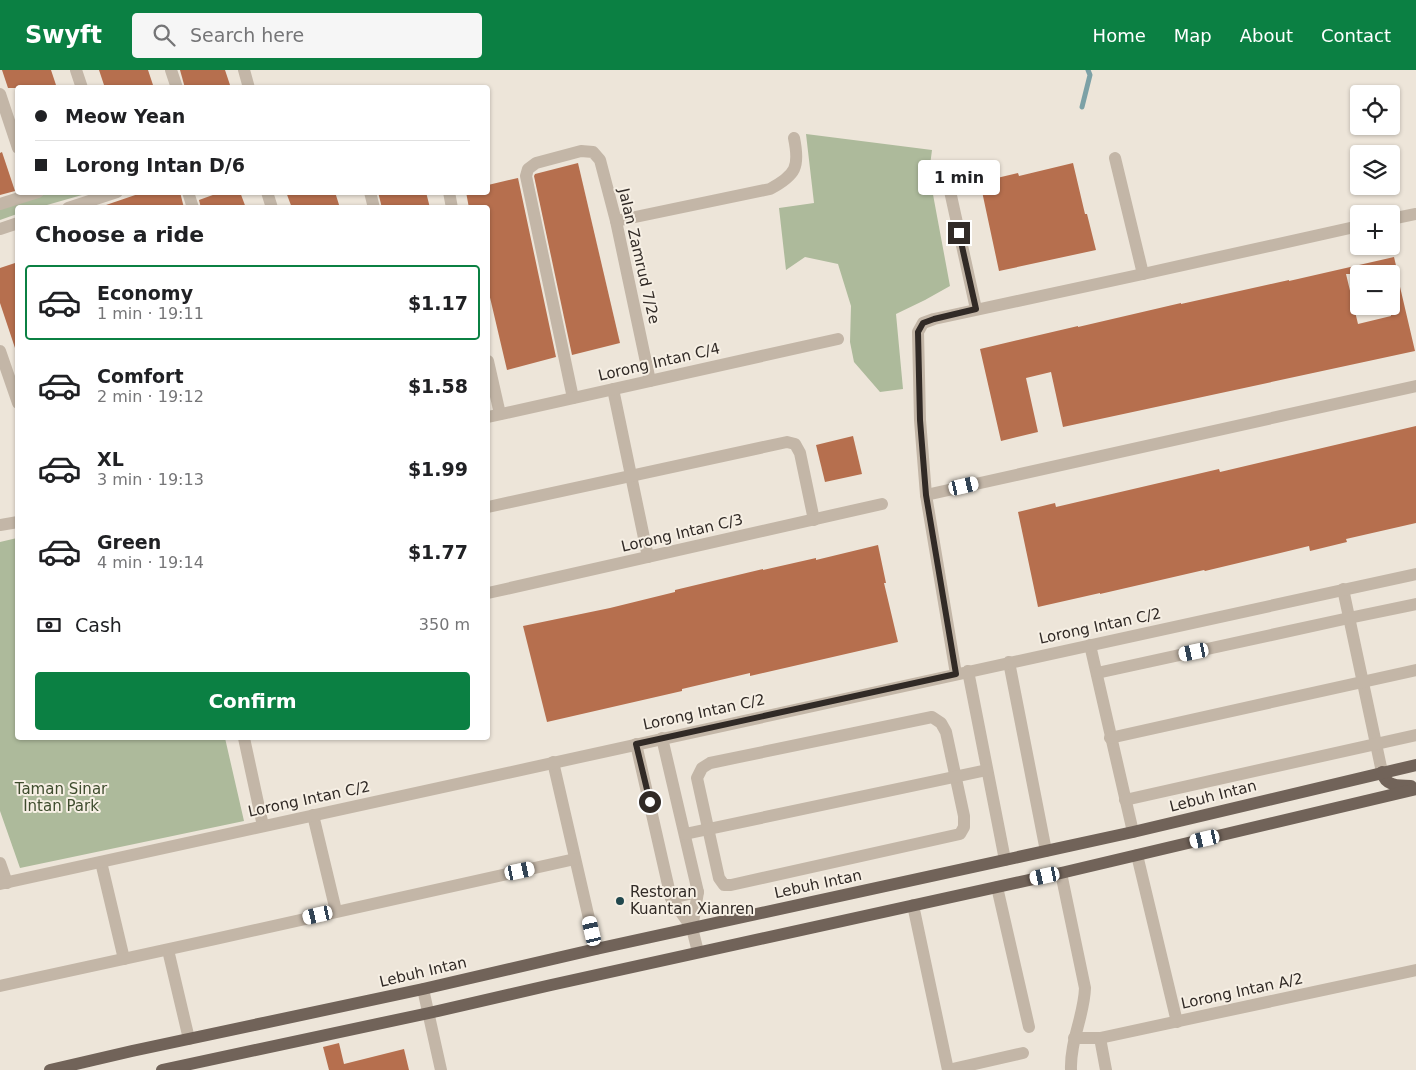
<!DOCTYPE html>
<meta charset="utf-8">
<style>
:root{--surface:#fff;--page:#f6f6f6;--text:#202124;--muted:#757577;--line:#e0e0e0;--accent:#0b8043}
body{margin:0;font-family:"DejaVu Sans",sans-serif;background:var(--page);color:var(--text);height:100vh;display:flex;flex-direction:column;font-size:19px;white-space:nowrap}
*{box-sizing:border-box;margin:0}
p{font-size:16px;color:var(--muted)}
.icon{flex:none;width:28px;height:28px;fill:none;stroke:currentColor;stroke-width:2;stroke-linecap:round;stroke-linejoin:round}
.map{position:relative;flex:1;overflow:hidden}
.side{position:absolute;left:15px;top:135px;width:475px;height:535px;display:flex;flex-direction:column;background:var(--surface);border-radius:5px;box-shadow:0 1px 4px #0004}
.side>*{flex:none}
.banner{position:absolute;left:15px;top:15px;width:475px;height:110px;border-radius:5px;box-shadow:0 1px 4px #0004;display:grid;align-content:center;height:110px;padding:0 20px;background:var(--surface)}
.fabs{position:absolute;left:1350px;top:15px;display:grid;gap:10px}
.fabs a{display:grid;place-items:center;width:50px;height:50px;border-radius:5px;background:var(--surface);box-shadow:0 1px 4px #0004;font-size:25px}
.end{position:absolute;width:22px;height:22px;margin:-11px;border:6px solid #312a26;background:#fff;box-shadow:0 0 0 2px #fff}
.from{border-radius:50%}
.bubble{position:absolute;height:35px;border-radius:5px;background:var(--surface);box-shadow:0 1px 4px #0004;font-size:16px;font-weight:700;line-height:35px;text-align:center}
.car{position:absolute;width:15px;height:30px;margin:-15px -8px;border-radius:6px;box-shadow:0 0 4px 1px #0007;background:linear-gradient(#fff 24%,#345 0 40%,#fff 0 76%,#345 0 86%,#fff 0)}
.banner b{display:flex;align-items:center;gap:18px;height:48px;font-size:19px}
.banner b+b{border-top:1px solid var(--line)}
.banner i{width:12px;height:12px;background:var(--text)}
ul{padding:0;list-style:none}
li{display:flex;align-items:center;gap:15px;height:75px;margin:0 10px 8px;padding:0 10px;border:2px solid transparent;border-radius:5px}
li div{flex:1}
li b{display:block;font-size:19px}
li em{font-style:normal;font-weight:700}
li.selected{border-color:var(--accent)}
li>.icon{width:45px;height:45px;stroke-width:1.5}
h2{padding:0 20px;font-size:22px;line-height:60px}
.pay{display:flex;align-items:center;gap:12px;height:55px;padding:0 20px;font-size:19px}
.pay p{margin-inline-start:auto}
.button{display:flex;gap:10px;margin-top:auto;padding:10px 20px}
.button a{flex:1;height:58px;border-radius:5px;background:var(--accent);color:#fff;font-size:20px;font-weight:700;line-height:58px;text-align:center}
header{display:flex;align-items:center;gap:30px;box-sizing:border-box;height:70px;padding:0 25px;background:var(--accent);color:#fff}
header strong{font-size:24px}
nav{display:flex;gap:28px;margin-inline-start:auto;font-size:18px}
.search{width:350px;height:45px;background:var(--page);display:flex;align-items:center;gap:12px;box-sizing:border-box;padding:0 18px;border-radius:5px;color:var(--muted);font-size:19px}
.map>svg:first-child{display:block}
.green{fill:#adba9b}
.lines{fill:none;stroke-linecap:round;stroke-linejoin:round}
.stream{stroke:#7ca1a6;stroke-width:5}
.building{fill:#b66f4e;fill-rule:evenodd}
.minor{stroke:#c3b6a7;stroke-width:12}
.major{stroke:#716359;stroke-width:12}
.route{stroke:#312a26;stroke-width:6}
.poi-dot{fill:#21474d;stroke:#f6efe4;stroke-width:2}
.labels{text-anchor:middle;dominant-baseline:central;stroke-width:4;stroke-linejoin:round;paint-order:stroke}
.street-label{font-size:15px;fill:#312a26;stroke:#f6efe4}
.park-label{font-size:15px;fill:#3e4c2d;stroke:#f6efe4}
.poi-label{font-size:15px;fill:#312a26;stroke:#f6efe4;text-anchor:start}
</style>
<header>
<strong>Swyft</strong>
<div class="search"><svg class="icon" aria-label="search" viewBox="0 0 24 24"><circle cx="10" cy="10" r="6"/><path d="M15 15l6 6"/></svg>Search here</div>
<nav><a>Home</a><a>Map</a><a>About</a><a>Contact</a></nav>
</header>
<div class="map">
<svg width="1416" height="1000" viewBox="0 0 1416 1000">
<rect width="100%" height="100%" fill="#ede5d9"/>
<!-- green -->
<g class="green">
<polygon points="806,64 932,80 929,103 950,216 925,230 896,244 903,319 880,322 854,292 850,272 851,236 838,194 805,187 786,200 779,138 814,133"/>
<polygon points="50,123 89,123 40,137 18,138 17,144 0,150 0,137"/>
<polygon points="17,468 18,668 225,668 244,751 20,798 0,741 0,472"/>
</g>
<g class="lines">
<!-- stream -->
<polyline class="stream" points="1082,37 1090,5 1088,0"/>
</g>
<!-- building -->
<g class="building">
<polygon points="2,0 51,0 57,18 8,18"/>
<polygon points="99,0 148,0 154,18 105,18"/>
<polygon points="180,0 225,0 231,18 185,18"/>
<polygon points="2,82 15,121 0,125 0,83"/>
<polygon points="578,93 620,273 572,285 534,106 535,104"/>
<polygon points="1073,93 1085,144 1087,144 1096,180 999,201 980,112 1018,103 1019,106"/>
<polygon points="518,108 556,287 507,300 488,219 488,138 469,138 466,122 488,122 488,115"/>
<polygon points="144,122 180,122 184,138 106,138 106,135"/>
<polygon points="221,122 240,122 246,138 201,138 199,130"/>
<polygon points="286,122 335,122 340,138 292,138"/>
<polygon points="378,122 426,122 430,138 382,138"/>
<path d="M1394,187L1398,204H1397L1415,281L1063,357L1051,302L1026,308L1038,362L1001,371L980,279L1078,256V257L1181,233V234L1289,210V211ZM1346,204H1396H1391V246L1358,254Z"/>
<polygon points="18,192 18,277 15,278 0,233 0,198"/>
<polygon points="1416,356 1416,453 1346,469 1347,472 1310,481 1309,476 1205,501 1204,500 1100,524 1100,523 1038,537 1018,442 1055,433 1056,437 1219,399 1220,402"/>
<polygon points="853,366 862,404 825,412 816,375"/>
<polygon points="878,475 886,513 884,513 898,572 750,606 750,603 682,619 682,621 547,652 523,556 610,538 675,522 675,520 763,499 763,500 816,488 816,490"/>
<polygon points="339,973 344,994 404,979 409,1000 329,1000 323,977"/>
</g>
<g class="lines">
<!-- minor -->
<g class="minor">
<polyline points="76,0 82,18"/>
<polyline points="171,0 177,18"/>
<polyline points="244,0 249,18"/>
<polyline points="0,24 18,78"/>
<polyline points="1115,88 1143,204"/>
<polyline points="948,112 976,239"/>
<polyline points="188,122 193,138"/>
<polyline points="267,122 272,138"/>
<polyline points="370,122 374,138"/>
<polyline points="449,122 452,138"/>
<polyline points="0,134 38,122"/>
<polyline points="68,138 117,122"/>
<polyline points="1391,149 1416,144"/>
<path d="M616,151L770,119C796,105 800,97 794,68"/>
<polyline points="0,159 18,153"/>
<polyline points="0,281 18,333"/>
<polyline points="488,291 500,344"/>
<polyline points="613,319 648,487"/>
<polyline points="573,328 526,106 528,99 536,93 581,81 593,82 600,90 616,151 650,311"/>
<polyline points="488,347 838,269"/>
<polyline points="926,425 1416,316"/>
<polyline points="488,437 787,372 795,374 800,383 814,450"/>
<polyline points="0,455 18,452"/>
<polyline points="1343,519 1382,702"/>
<polyline points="488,523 882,434"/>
<polyline points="1090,575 1133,762"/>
<polyline points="1009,592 1046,781"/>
<polyline points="968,601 1005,790"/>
<polyline points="1097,603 1349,548 1416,534"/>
<polyline points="956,604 926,425 920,350 918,262 923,253 934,249 1143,204 1359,156"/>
<polygon points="932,647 941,653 946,662 964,746 964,757 960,764 731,815 724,815 719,808 697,708 702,698 710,693"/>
<polyline points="244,668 263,756"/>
<polyline points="662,668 698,822 692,858"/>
<polyline points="1110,668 1416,600"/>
<polyline points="636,674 671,828 692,858 698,882"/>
<polyline points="553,692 596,879"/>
<polyline points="1125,730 1416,665"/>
<polyline points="313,745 336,841"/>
<polyline points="685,764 987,700"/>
<polyline points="1137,785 1177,952"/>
<polyline points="101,792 124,889"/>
<polyline points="0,793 7,813"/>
<path d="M1061,803L1085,918C1084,946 1070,971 1071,1000"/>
<polyline points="0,814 1416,504"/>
<polyline points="997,817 1029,957"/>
<polyline points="671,828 698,822"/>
<polyline points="913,835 948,1000"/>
<polyline points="168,880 189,969"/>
<path d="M0,916C192,875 383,831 575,789"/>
<polyline points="423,919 441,1000"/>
<polyline points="1074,968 1100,968 1114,965 1416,900"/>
<polyline points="1100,968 1106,1000"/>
<polyline points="948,1000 1023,983"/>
</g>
<!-- major -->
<g class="major">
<path d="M1382,702C1385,716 1398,716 1411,716"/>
<polyline points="50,1000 132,981 423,919 596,879 1133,762 1416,695"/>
<polyline points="162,1000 429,943 551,915 1061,803 1416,719"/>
</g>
</g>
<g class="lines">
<!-- route -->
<polyline class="route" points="650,732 636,674 956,604 926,425 920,350 918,262 923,253 934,249 976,239 959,163"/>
</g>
<!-- markers -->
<circle class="poi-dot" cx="620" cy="831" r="5"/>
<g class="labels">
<!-- street labels -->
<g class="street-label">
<text transform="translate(639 186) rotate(77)">Jalan Zamrud 7/2e</text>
<text transform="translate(659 292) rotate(-13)">Lorong Intan C/4</text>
<text transform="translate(682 463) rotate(-13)">Lorong Intan C/3</text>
<text transform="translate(1100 556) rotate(-12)">Lorong Intan C/2</text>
<text transform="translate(704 642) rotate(-12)">Lorong Intan C/2</text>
<text transform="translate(1213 726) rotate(-14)">Lebuh Intan</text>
<text transform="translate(309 729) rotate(-12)">Lorong Intan C/2</text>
<text transform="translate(818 814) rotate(-12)">Lebuh Intan</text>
<text transform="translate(423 902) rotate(-13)">Lebuh Intan</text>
<text transform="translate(1242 921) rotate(-12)">Lorong Intan A/2</text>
</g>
<!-- park labels -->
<g class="park-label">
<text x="61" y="719">Taman Sinar<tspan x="61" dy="17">Intan Park</tspan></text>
</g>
<!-- poi labels -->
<g class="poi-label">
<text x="630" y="822">Restoran<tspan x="630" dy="17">Kuantan Xianren</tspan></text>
</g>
</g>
</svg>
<div class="fabs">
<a><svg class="icon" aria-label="locate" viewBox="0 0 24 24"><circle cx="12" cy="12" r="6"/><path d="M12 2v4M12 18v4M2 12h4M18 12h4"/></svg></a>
<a><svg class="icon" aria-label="layers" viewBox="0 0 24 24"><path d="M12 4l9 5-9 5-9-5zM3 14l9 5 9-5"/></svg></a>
<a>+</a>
<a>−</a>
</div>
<i class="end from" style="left:650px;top:732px"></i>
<i class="end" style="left:959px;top:163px"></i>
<div class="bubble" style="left:918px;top:90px;width:82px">1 min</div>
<i class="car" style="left:964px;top:416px;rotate:77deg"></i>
<i class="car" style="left:1194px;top:582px;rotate:258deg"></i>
<i class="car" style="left:1205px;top:769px;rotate:257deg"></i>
<i class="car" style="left:520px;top:801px;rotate:78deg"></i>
<i class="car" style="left:1045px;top:806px;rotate:258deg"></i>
<i class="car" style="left:318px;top:845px;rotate:257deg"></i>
<i class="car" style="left:592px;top:861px;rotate:347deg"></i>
<div class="banner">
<b><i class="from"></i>Meow Yean</b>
<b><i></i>Lorong Intan D/6</b>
</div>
<section class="side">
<h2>Choose a ride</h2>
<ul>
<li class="selected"><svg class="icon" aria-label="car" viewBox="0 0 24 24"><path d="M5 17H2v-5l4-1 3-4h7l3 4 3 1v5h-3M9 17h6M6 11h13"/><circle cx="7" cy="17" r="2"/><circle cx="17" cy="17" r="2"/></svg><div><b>Economy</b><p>1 min · 19:11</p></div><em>$1.17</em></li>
<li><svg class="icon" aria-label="car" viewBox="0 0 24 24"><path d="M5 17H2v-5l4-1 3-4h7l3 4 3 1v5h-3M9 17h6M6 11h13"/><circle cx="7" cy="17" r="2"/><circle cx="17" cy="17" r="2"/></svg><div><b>Comfort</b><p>2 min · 19:12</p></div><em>$1.58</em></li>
<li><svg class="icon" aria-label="car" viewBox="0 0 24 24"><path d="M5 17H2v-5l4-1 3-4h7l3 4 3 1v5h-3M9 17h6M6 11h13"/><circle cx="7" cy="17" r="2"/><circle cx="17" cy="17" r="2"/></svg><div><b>XL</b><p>3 min · 19:13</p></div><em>$1.99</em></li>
<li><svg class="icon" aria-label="car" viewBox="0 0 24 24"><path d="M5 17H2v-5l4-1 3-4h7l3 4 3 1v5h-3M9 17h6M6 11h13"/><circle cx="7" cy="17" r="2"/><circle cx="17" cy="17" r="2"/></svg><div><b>Green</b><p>4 min · 19:14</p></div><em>$1.77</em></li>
</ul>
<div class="pay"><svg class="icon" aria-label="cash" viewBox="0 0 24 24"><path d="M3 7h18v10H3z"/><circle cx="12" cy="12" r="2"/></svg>Cash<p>350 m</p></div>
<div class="button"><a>Confirm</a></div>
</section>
</div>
